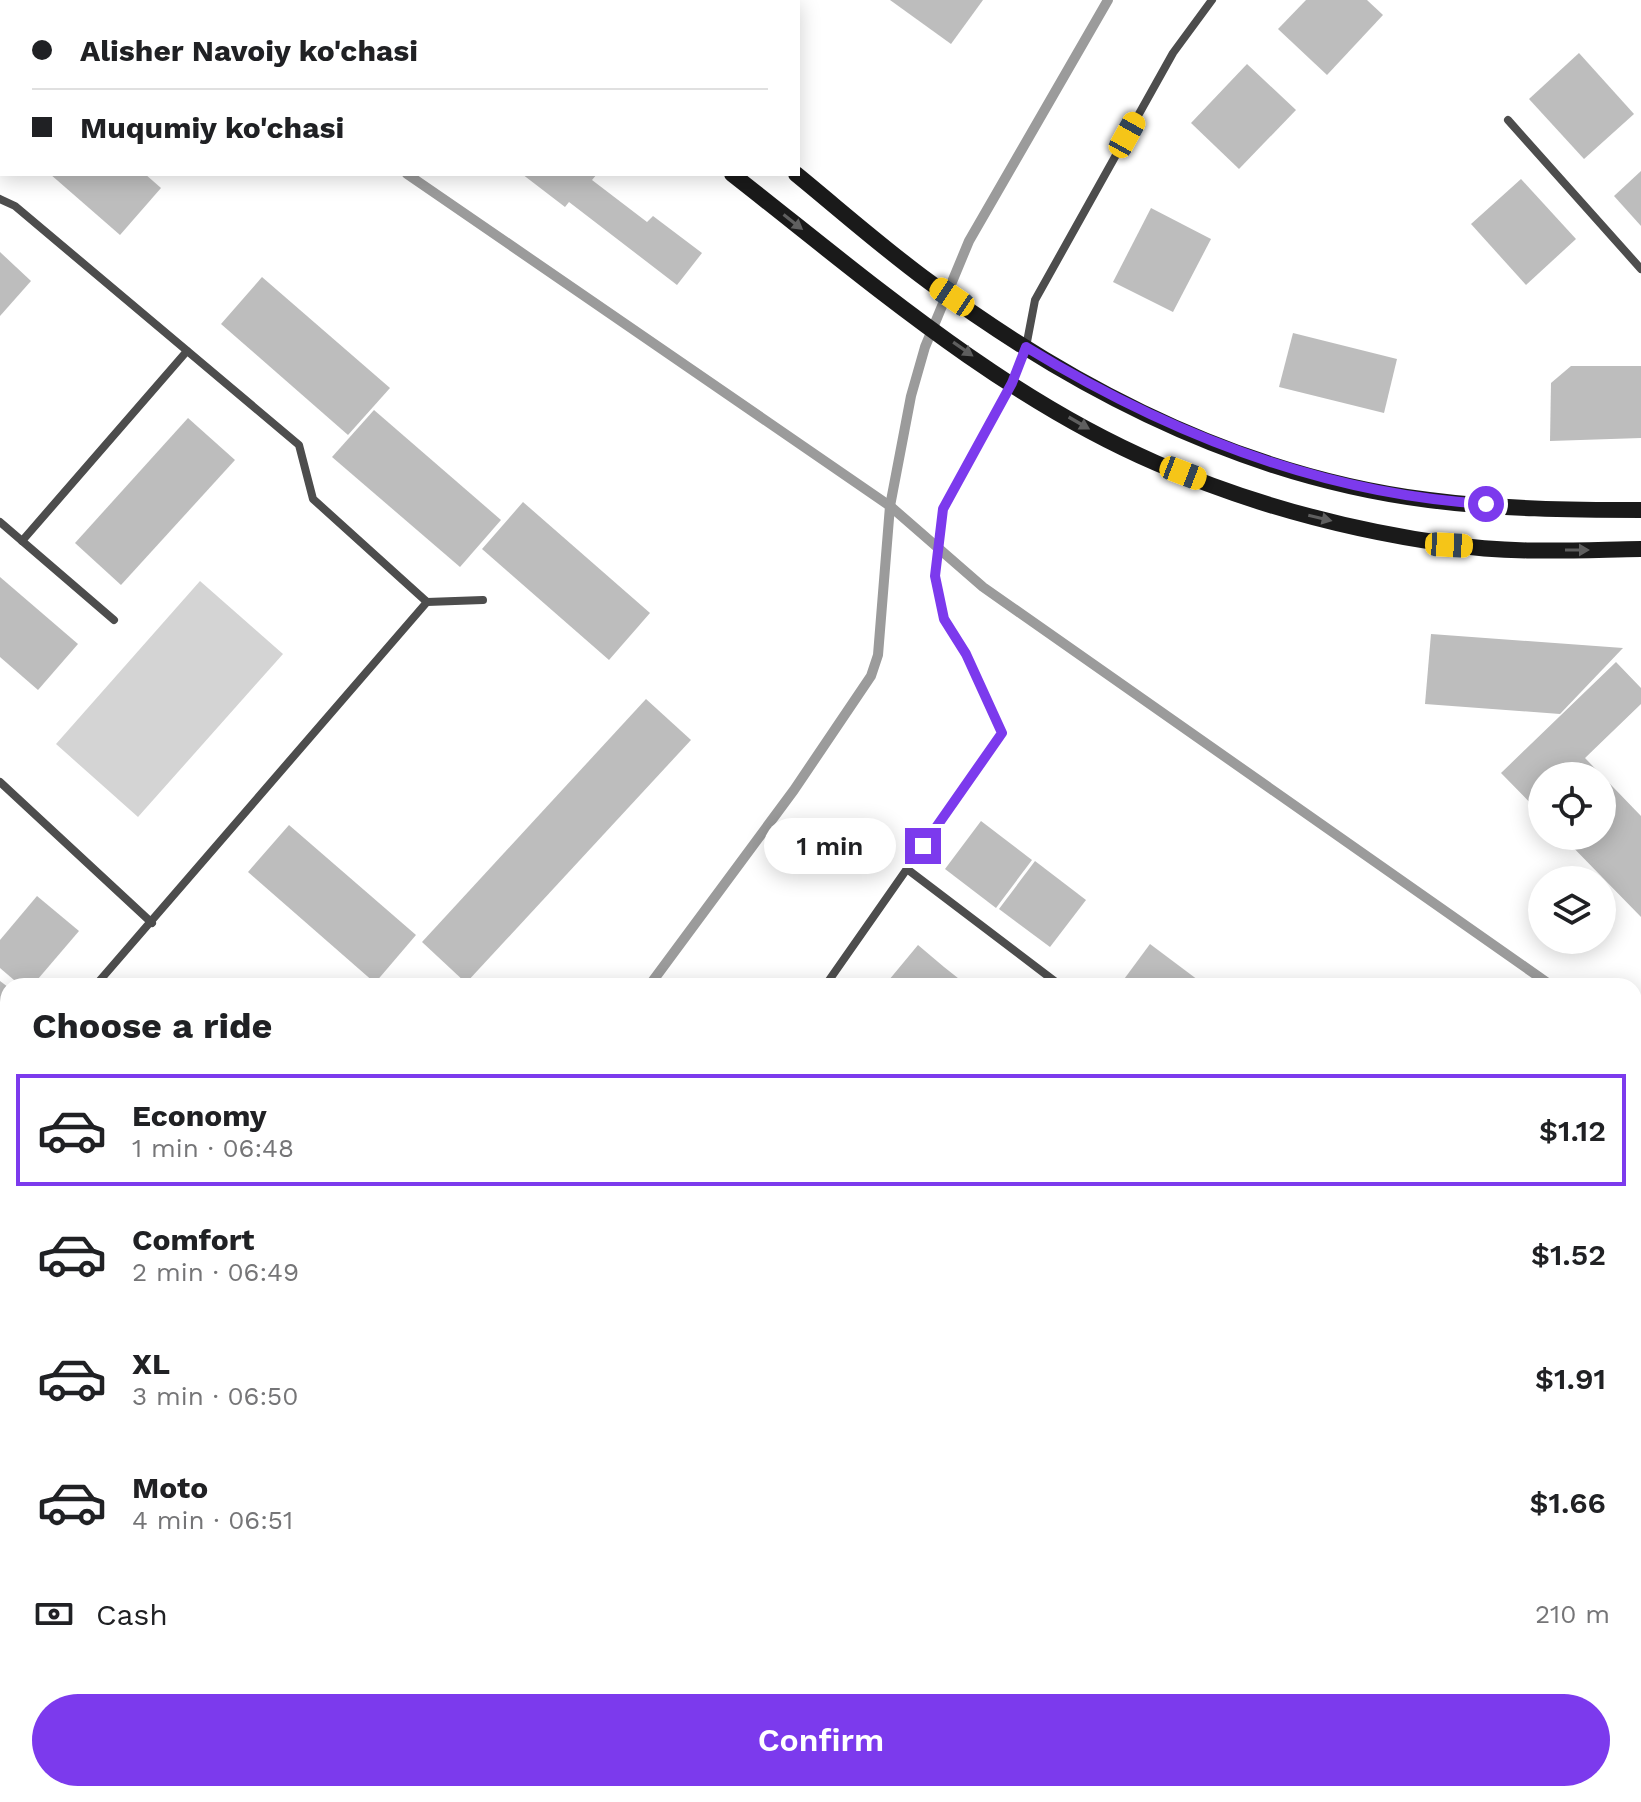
<!DOCTYPE html>
<meta charset="utf-8">
<style>
:root{--surface:#fff;--page:#f6f6f6;--text:#202124;--muted:#757577;--line:#e0e0e0;--accent:#7c3aed}
body{margin:0;font-family:"Work Sans",sans-serif;background:var(--page);color:var(--text);height:100vh;display:flex;flex-direction:column;font-size:30px;white-space:nowrap}
*{box-sizing:border-box;margin:0}
p{font-size:26px;color:var(--muted)}
.icon{flex:none;width:44px;height:44px;fill:none;stroke:currentColor;stroke-width:2;stroke-linecap:round;stroke-linejoin:round}
.map{position:relative;flex:1;overflow:hidden}
.panel{position:absolute;left:0px;top:978px;width:1642px;height:824px;display:flex;flex-direction:column;background:var(--surface);border-radius:24px 24px 0 0;box-shadow:0 4px 20px #0003}
.panel>*{flex:none}
.guide{position:absolute;left:0px;top:0px;width:800px;height:176px;box-shadow:0 4px 20px #0003;display:grid;align-content:center;height:176px;padding:0 32px;background:var(--surface)}
.tools{position:absolute;left:1528px;top:762px;display:grid;gap:16px}
.tools a{display:grid;place-items:center;width:88px;height:88px;border-radius:50%;background:var(--surface);box-shadow:0 4px 20px #0003;font-size:40px}
.end{position:absolute;width:36px;height:36px;margin:-18px;border:10px solid #7c3aed;background:#fff;box-shadow:0 0 0 4px #fff}
.from{border-radius:50%}
.bubble{position:absolute;height:56px;border-radius:28px;background:var(--surface);box-shadow:0 4px 20px #0003;font-size:26px;font-weight:600;line-height:56px;text-align:center}
.car{position:absolute;width:24px;height:48px;margin:-24px -12px;border-radius:10px;box-shadow:0 0 6px 2px #0007;background:linear-gradient(#f5c518 24%,#345 0 40%,#f5c518 0 76%,#345 0 86%,#f5c518 0)}
.guide b{display:flex;align-items:center;gap:28px;height:76px;font-size:30px}
.guide b+b{border-top:2px solid var(--line)}
.guide i{width:20px;height:20px;background:var(--text)}
ul{padding:0;list-style:none}
li{display:flex;align-items:center;gap:24px;height:112px;margin:0 16px 12px;padding:0 16px;border:4px solid transparent;border-radius:0px}
li div{flex:1}
li b{display:block;font-size:30px}
li em{font-style:normal;font-weight:600}
li.on{border-color:var(--accent)}
li>.icon{width:72px;height:72px;stroke-width:1.5}
h2{padding:0 32px;font-size:36px;line-height:96px}
.pay{display:flex;align-items:center;gap:20px;height:88px;padding:0 32px;font-size:30px}
.pay p{margin-inline-start:auto}
.cta{display:flex;gap:16px;margin-top:auto;padding:16px 32px}
.cta a{flex:1;height:92px;border-radius:48px;background:var(--accent);color:#fff;font-size:32px;font-weight:600;line-height:92px;text-align:center}
.map>svg:first-child{display:block}
.green{fill:#d4d4d4}
.lines{fill:none;stroke-linecap:round;stroke-linejoin:round}
.stream{stroke:#9b9b9b;stroke-width:10}
.building{fill:#bdbdbd}
.street{stroke:#4d4d4d;stroke-width:8}
.secondary{stroke:#1a1a1a;stroke-width:16}
.oneway{fill:#5f5f5f}
.route{stroke:#7c3aed;stroke-width:10}
</style>
<div class="map">
<svg width="1641" height="1802" viewBox="0 0 1641 1802">
<rect width="100%" height="100%" fill="#fff"/>
<!-- green -->
<polygon class="green" points="200,581 283,654 138,817 56,744"/>
<g class="lines">
<!-- stream -->
<g class="stream">
<polyline points="174,0 177,2"/>
<polyline points="407,174 890,506 983,587 1552,986"/>
<polyline points="649,986 794,790 871,676 878,655 890,506 911,396 925,347 969,241 1108,0"/>
<polyline points="1634,1025 1641,1028"/>
<polyline points="0,1441 8,1433"/>
</g>
</g>
<!-- building -->
<g class="building">
<polygon points="890,0 983,0 951,44"/>
<polygon points="1306,0 1367,0 1383,15 1327,75 1278,29"/>
<polygon points="1579,53 1634,114 1584,159 1529,99"/>
<polygon points="1247,64 1296,110 1239,169 1191,123"/>
<polygon points="1641,171 1641,226 1614,196"/>
<polygon points="50,174 145,174 161,188 120,235"/>
<polygon points="522,174 597,174 592,180 647,222 653,216 702,253 677,285 569,202 565,207"/>
<polygon points="1521,179 1576,239 1526,285 1471,224"/>
<polygon points="1151,208 1211,239 1173,312 1113,282"/>
<polygon points="0,252 31,281 0,316"/>
<polygon points="262,277 390,388 348,435 221,324"/>
<polygon points="1293,333 1397,359 1384,413 1279,387"/>
<polygon points="1571,366 1641,366 1641,438 1550,441 1551,383"/>
<polygon points="374,410 501,520 460,567 332,457"/>
<polygon points="188,418 235,460 121,585 75,543"/>
<polygon points="523,502 650,613 609,660 482,549"/>
<polygon points="0,577 78,644 38,690 0,657"/>
<polygon points="1431,634 1623,648 1560,714 1425,704"/>
<polygon points="1616,662 1641,688 1641,704 1585,758 1641,816 1641,917 1562,836 1602,836 1602,776 1542,776 1542,815 1501,773"/>
<polygon points="646,699 691,740 466,983 422,942"/>
<polygon points="981,821 1032,860 996,908 945,869"/>
<polygon points="289,825 416,935 375,983 248,872"/>
<polygon points="1035,861 1086,900 1050,947 999,909"/>
<polygon points="37,896 79,931 32,986 21,986 0,968 0,940"/>
<polygon points="1150,944 1202,983 1200,986 1119,986"/>
<polygon points="918,945 944,967 968,986 884,986"/>
<polygon points="0,981 8,987 8,1005 0,1015"/>
<polygon points="104,1794 126,1794 119,1802"/>
<polygon points="638,1794 730,1794 740,1802 632,1802"/>
<polygon points="911,1794 933,1794 927,1802"/>
<polygon points="1206,1794 1286,1794 1297,1802 1201,1802"/>
</g>
<g class="lines">
<!-- street -->
<g class="street">
<polyline points="1508,120 1641,269"/>
<polyline points="0,199 15,206 299,445 313,499 427,602 483,600"/>
<polyline points="0,522 114,620"/>
<polyline points="22,541 187,351"/>
<polyline points="0,782 152,923"/>
<polyline points="907,869 1061,986"/>
<polyline points="95,986 427,602"/>
<polyline points="825,986 1002,733 966,654 944,619 935,576 943,509 1012,383 1026,347 1035,300 1173,53 1212,0"/>
<polyline points="0,1090 8,1081"/>
<polyline points="0,1118 8,1125"/>
<polyline points="1634,1489 1637,1491"/>
<polyline points="1634,1719 1641,1726"/>
<polyline points="823,1794 833,1802"/>
<polyline points="235,1802 240,1794"/>
<polyline points="977,1802 983,1794"/>
<polyline points="1489,1802 1496,1794"/>
</g>
<!-- secondary -->
<g class="secondary">
<polyline points="510,0 512,2"/>
<polyline points="573,0 575,2"/>
<path d="M732,174C865,278 1000,396 1156,463C1248,503 1348,530 1447,544C1511,554 1577,550 1641,549"/>
<path d="M796,174C840,210 883,248 928,281C1075,390 1245,477 1429,500C1498,509 1571,510 1641,510"/>
</g>
</g>
<!-- one-way arrows -->
<defs><path id="oneway-solid" d="M-6-.8H1V-3.2L6.5 0L1 3.2V.8H-6Z" transform="scale(2)"/></defs>
<g class="oneway">
<use href="#oneway-solid" transform="translate(793 222) rotate(38)"/>
<use href="#oneway-solid" transform="translate(963 349) rotate(35)"/>
<use href="#oneway-solid" transform="translate(1079 423) rotate(30)"/>
<use href="#oneway-solid" transform="translate(1320 518) rotate(13)"/>
<use href="#oneway-solid" transform="translate(1577 550)"/>
</g>
<g class="lines">
<!-- route -->
<path class="route" d="M923,846L1002,733L966,654L944,619L935,576L943,509L1012,383L1026,347C1167,433 1320,494 1486,504"/>
</g>
</svg>
<div class="tools">
<a><svg class="icon" aria-label="locate" viewBox="0 0 24 24"><circle cx="12" cy="12" r="6"/><path d="M12 2v4M12 18v4M2 12h4M18 12h4"/></svg></a>
<a><svg class="icon" aria-label="layers" viewBox="0 0 24 24"><path d="M12 4l9 5-9 5-9-5zM3 14l9 5 9-5"/></svg></a>
</div>
<i class="end from" style="left:1486px;top:504px"></i>
<i class="end" style="left:923px;top:846px"></i>
<div class="bubble" style="left:764px;top:818px;width:132px">1 min</div>
<i class="car" style="left:1127px;top:135px;rotate:29deg"></i>
<i class="car" style="left:952px;top:297px;rotate:304deg"></i>
<i class="car" style="left:1183px;top:473px;rotate:111deg"></i>
<i class="car" style="left:1449px;top:545px;rotate:93deg"></i>
<div class="guide">
<b><i class="from"></i>Alisher Navoiy ko'chasi</b>
<b><i></i>Muqumiy ko'chasi</b>
</div>
<section class="panel">
<h2>Choose a ride</h2>
<ul>
<li class="on"><svg class="icon" aria-label="car" viewBox="0 0 24 24"><path d="M5 17H2v-5l4-1 3-4h7l3 4 3 1v5h-3M9 17h6M6 11h13"/><circle cx="7" cy="17" r="2"/><circle cx="17" cy="17" r="2"/></svg><div><b>Economy</b><p>1 min · 06:48</p></div><em>$1.12</em></li>
<li><svg class="icon" aria-label="car" viewBox="0 0 24 24"><path d="M5 17H2v-5l4-1 3-4h7l3 4 3 1v5h-3M9 17h6M6 11h13"/><circle cx="7" cy="17" r="2"/><circle cx="17" cy="17" r="2"/></svg><div><b>Comfort</b><p>2 min · 06:49</p></div><em>$1.52</em></li>
<li><svg class="icon" aria-label="car" viewBox="0 0 24 24"><path d="M5 17H2v-5l4-1 3-4h7l3 4 3 1v5h-3M9 17h6M6 11h13"/><circle cx="7" cy="17" r="2"/><circle cx="17" cy="17" r="2"/></svg><div><b>XL</b><p>3 min · 06:50</p></div><em>$1.91</em></li>
<li><svg class="icon" aria-label="car" viewBox="0 0 24 24"><path d="M5 17H2v-5l4-1 3-4h7l3 4 3 1v5h-3M9 17h6M6 11h13"/><circle cx="7" cy="17" r="2"/><circle cx="17" cy="17" r="2"/></svg><div><b>Moto</b><p>4 min · 06:51</p></div><em>$1.66</em></li>
</ul>
<div class="pay"><svg class="icon" aria-label="cash" viewBox="0 0 24 24"><path d="M3 7h18v10H3z"/><circle cx="12" cy="12" r="2"/></svg>Cash<p>210 m</p></div>
<div class="cta"><a>Confirm</a></div>
</section>
</div>
